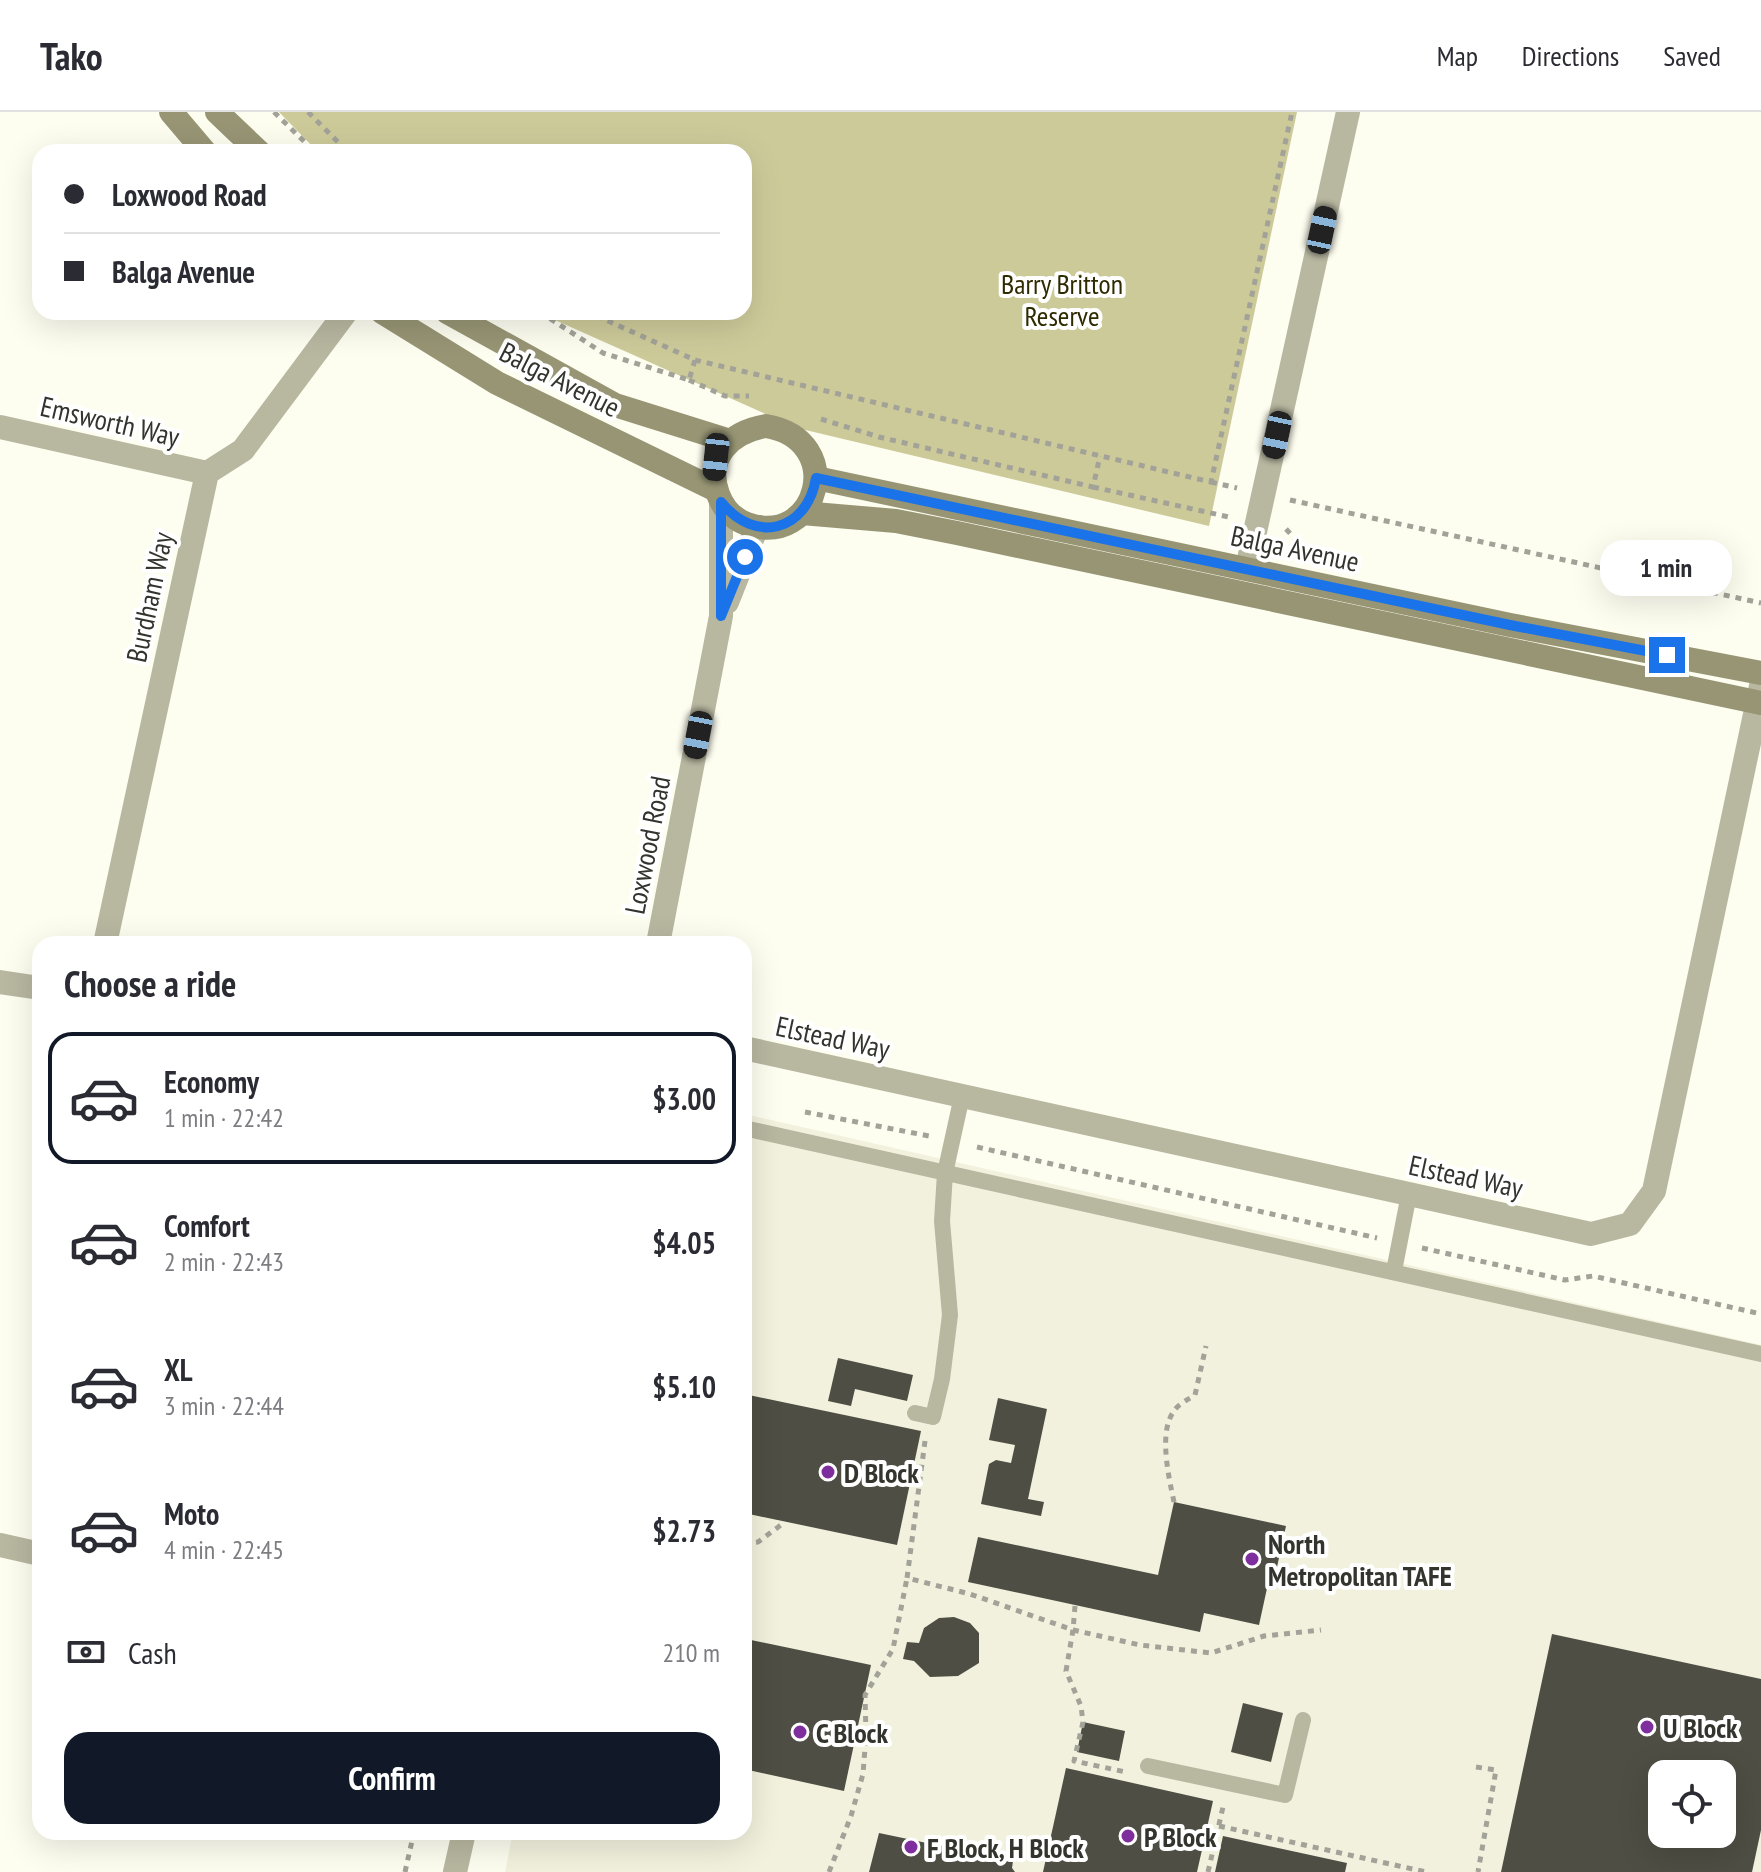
<!DOCTYPE html>
<meta charset="utf-8">
<style>
:root{--surface:#fff;--page:#f7f7f7;--text:#2b2b33;--muted:#7c7c81;--line:#e1e1e2;--accent:#111827}
body{margin:0;font-family:"PT Sans Narrow",sans-serif;background:var(--page);color:var(--text);height:100vh;display:flex;flex-direction:column;font-size:30px;white-space:nowrap}
*{box-sizing:border-box;margin:0}
p{font-size:26px;color:var(--muted)}
.icon{flex:none;width:44px;height:44px;fill:none;stroke:currentColor;stroke-width:2;stroke-linecap:round;stroke-linejoin:round}
.map{position:relative;flex:1;overflow:hidden}
.details{position:absolute;left:32px;top:824px;width:720px;height:904px;display:flex;flex-direction:column;background:var(--surface);border-radius:24px;box-shadow:0 8px 32px #0002}
.details>*{flex:none}
.guide{position:absolute;left:32px;top:32px;width:720px;height:176px;border-radius:24px;box-shadow:0 8px 32px #0002;display:grid;align-content:center;height:176px;padding:0 32px;background:var(--surface)}
.tools{position:absolute;left:1648px;top:1648px;display:grid;gap:16px}
.tools a{display:grid;place-items:center;width:88px;height:88px;border-radius:16px;background:var(--surface);box-shadow:0 8px 32px #0002;font-size:40px}
.end{position:absolute;width:36px;height:36px;margin:-18px;border:10px solid #1a73e8;background:#fff;box-shadow:0 0 0 4px #fff}
.from{border-radius:50%}
.bubble{position:absolute;height:56px;border-radius:24px;background:var(--surface);box-shadow:0 8px 32px #0002;font-size:26px;font-weight:700;line-height:56px;text-align:center}
.car{position:absolute;width:24px;height:48px;margin:-24px -12px;border-radius:10px;box-shadow:0 0 6px 2px #0007;background:linear-gradient(#222 24%,#8ab4d8 0 40%,#222 0 76%,#8ab4d8 0 86%,#222 0)}
.guide b{display:flex;align-items:center;gap:28px;height:76px;font-size:30px}
.guide b+b{border-top:2px solid var(--line)}
.guide i{width:20px;height:20px;background:var(--text)}
ul{padding:0;list-style:none}
li{display:flex;align-items:center;gap:24px;height:132px;margin:0 16px 12px;padding:0 16px;border:4px solid transparent;border-radius:24px}
li div{flex:1}
li b{display:block;font-size:30px}
li em{font-style:normal;font-weight:700}
li.on{border-color:var(--accent)}
li>.icon{width:72px;height:72px;stroke-width:1.5}
h2{padding:0 32px;font-size:36px;line-height:96px}
.pay{display:flex;align-items:center;gap:20px;height:88px;padding:0 32px;font-size:30px}
.pay p{margin-inline-start:auto}
.cta{display:flex;gap:16px;margin-top:auto;padding:16px 32px}
.cta a{flex:1;height:92px;border-radius:24px;background:var(--accent);color:#fff;font-size:32px;font-weight:700;line-height:92px;text-align:center}
header{display:flex;align-items:center;gap:48px;box-sizing:border-box;height:112px;padding:0 40px;background:var(--surface);border-bottom:2px solid var(--line)}
header strong{font-size:38px}
nav{display:flex;gap:44px;margin-inline-start:auto;font-size:28px}
.map>svg:first-child{display:block}
.built{fill:#f2f1dd;fill-rule:evenodd}
.green{fill:#cdca9a}
.building{fill:#4f4e44;fill-rule:evenodd}
.lines{fill:none;stroke-linecap:round;stroke-linejoin:round}
.path{stroke:#a2a298;stroke-width:5;stroke-dasharray:6 6;stroke-linecap:butt}
.lane{stroke:#b8b7a0;stroke-width:16}
.street{stroke:#b8b7a0;stroke-width:24}
.secondary{stroke:#979574;stroke-width:24}
.route{stroke:#1a73e8;stroke-width:10}
.poi-dot{fill:#7f2e9e;stroke:#fff;stroke-width:3}
.labels{text-anchor:middle;dominant-baseline:central;stroke-width:8;stroke-linejoin:round;paint-order:stroke}
.park-label{font-size:28px;fill:#2e2b01;stroke:#fff}
.street-label{font-size:28px;fill:#34342f;stroke:#fff}
.poi-label{font-size:28px;font-weight:bold;fill:#34342f;stroke:#fff;text-anchor:start}
</style>
<header>
<strong>Tako</strong>
<nav><a>Map</a><a>Directions</a><a>Saved</a></nav>
</header>
<div class="map">
<svg width="1761" height="1760" viewBox="0 0 1761 1760">
<rect width="100%" height="100%" fill="#fdfdf0"/>
<!-- built -->
<path class="built" d="M744,1002L1761,1233V1760H505L513,1720H744ZM1662,1662H1722V1722H1662Z"/>
<!-- green -->
<polygon class="green" points="279,0 1297,0 1209,414 797,316 537,200 744,200 744,40 318,40"/>
<!-- building -->
<g class="building">
<polygon points="838,1246 913,1263 907,1289 855,1277 851,1294 828,1289"/>
<polygon points="744,1282 921,1319 897,1433 744,1401"/>
<polygon points="998,1286 1047,1297 1028,1387 1044,1390 1041,1404 981,1392 989,1352 996,1348 1011,1351 1015,1333 989,1328"/>
<polygon points="1174,1390 1286,1414 1277,1455 1271,1458 1259,1513 1204,1501 1200,1520 968,1470 978,1425 1158,1463"/>
<polygon points="954,1505 970,1511 979,1521 979,1551 958,1564 930,1565 914,1549 903,1547 907,1530 919,1531 924,1516 939,1506"/>
<path d="M1552,1522L1761,1567V1718L1752,1760H1501ZM1662,1662H1722V1722H1662Z"/>
<polygon points="751,1528 871,1553 844,1679 744,1657 744,1544"/>
<polygon points="1243,1591 1283,1601 1271,1650 1231,1640"/>
<polygon points="1083,1610 1125,1619 1119,1649 1077,1640"/>
<polygon points="1066,1656 1213,1689 1197,1760 1043,1760"/>
<polygon points="879,1721 1013,1749 1012,1756 1015,1760 869,1760"/>
<polygon points="1223,1724 1347,1751 1345,1760 1215,1760"/>
</g>
<g class="lines">
<!-- path -->
<g class="path">
<polyline points="274,0 315,40"/>
<polyline points="308,0 348,40"/>
<polyline points="540,200 603,241 689,268 695,248 588,200"/>
<polyline points="695,248 1211,370 1292,0"/>
<polyline points="689,268 725,284 749,284"/>
<polyline points="821,307 879,325 1093,375 1100,344"/>
<polyline points="1211,370 1237,376"/>
<polyline points="1093,375 1229,405"/>
<polyline points="1290,388 1761,491"/>
<polyline points="1286,417 1306,439"/>
<polyline points="805,1000 929,1024"/>
<polyline points="977,1035 1377,1126"/>
<polyline points="1422,1136 1565,1168 1593,1164 1761,1202"/>
<polyline points="925,1329 907,1466 970,1482 1073,1518 1066,1559 1081,1594 1083,1610 1074,1649 1126,1660"/>
<path d="M1174,1390C1169,1366 1158,1320 1174,1299C1178,1292 1189,1287 1195,1283L1206,1234"/>
<polyline points="744,1431 758,1430 785,1410"/>
<polyline points="1075,1494 1073,1518 1140,1533 1211,1541 1264,1524 1321,1518"/>
<polyline points="1476,1655 1496,1658 1478,1760"/>
<polyline points="1219,1714 1426,1760"/>
<polyline points="405,1760 414,1720"/>
<polyline points="829,1760 851,1704 863,1662 866,1623 865,1583 893,1537 907,1466"/>
<polyline points="1208,1760 1223,1695"/>
</g>
<!-- lane -->
<g class="lane">
<polyline points="744,1016 1761,1242"/>
<polyline points="1394,1159 1409,1082"/>
<polyline points="915,1301 933,1305 942,1267 950,1203 942,1109 945,1061 962,984"/>
<polyline points="1148,1654 1285,1683 1303,1608"/>
</g>
<!-- street -->
<g class="street">
<polyline points="0,315 207,361"/>
<polyline points="1247,456 1348,0"/>
<polyline points="727,490 757,415"/>
<polyline points="105,832 207,361 243,338 346,200"/>
<polyline points="658,832 721,504 721,390"/>
<polyline points="0,870 40,876"/>
<polyline points="744,936 1591,1122 1630,1112 1654,1079 1761,574"/>
<polyline points="0,1433 40,1442"/>
<polyline points="455,1760 464,1720"/>
</g>
<!-- secondary -->
<g class="secondary">
<polyline points="171,0 205,40"/>
<polyline points="217,0 259,40"/>
<polyline points="382,200 497,271 716,378"/>
<polyline points="447,200 615,293 730,329"/>
<path d="M766,314C848,328 818,437 747,412C733,407 723,396 718,382C704,345 731,320 766,314Z"/>
<polyline points="816,366 1510,513 1761,561"/>
<polyline points="802,401 896,409 957,421 1761,591"/>
</g>
</g>
<g class="lines">
<!-- route -->
<path class="route" d="M745,445L721,504V390C756,433 807,419 816,366L1510,513L1667,543"/>
</g>
<!-- markers -->
<g class="poi-dot">
<circle cx="828" cy="1360" r="8"/>
<circle cx="1252" cy="1447" r="8"/>
<circle cx="1647" cy="1615" r="8"/>
<circle cx="800" cy="1620" r="8"/>
<circle cx="1128" cy="1724" r="8"/>
<circle cx="911" cy="1735" r="8"/>
</g>
<g class="labels">
<!-- park labels -->
<g class="park-label">
<text x="1062" y="171">Barry Britton<tspan x="1062" dy="32">Reserve</tspan></text>
</g>
<!-- street labels -->
<g class="street-label">
<text transform="translate(560 267) rotate(27)">Balga Avenue</text>
<text transform="translate(110 309) rotate(13)">Emsworth Way</text>
<text transform="translate(1295 436) rotate(12)">Balga Avenue</text>
<text transform="translate(149 485) rotate(-78)">Burdham Way</text>
<text transform="translate(647 733) rotate(-79)">Loxwood Road</text>
<text transform="translate(833 925) rotate(12)">Elstead Way</text>
<text transform="translate(1466 1064) rotate(12)">Elstead Way</text>
</g>
<!-- poi labels -->
<g class="poi-label">
<text x="844" y="1360">D Block</text>
<text x="1268" y="1431">North<tspan x="1268" dy="32">Metropolitan TAFE</tspan></text>
<text x="1663" y="1615">U Block</text>
<text x="816" y="1620">C Block</text>
<text x="1144" y="1724">P Block</text>
<text x="927" y="1735">F Block, H Block</text>
</g>
</g>
</svg>
<div class="tools">
<a><svg class="icon" aria-label="locate" viewBox="0 0 24 24"><circle cx="12" cy="12" r="6"/><path d="M12 2v4M12 18v4M2 12h4M18 12h4"/></svg></a>
</div>
<i class="end from" style="left:745px;top:445px"></i>
<i class="end" style="left:1667px;top:543px"></i>
<div class="bubble" style="left:1600px;top:428px;width:132px">1 min</div>
<i class="car" style="left:1322px;top:118px;rotate:12deg"></i>
<i class="car" style="left:1277px;top:323px;rotate:192deg"></i>
<i class="car" style="left:716px;top:345px;rotate:186deg"></i>
<i class="car" style="left:698px;top:623px;rotate:191deg"></i>
<div class="guide">
<b><i class="from"></i>Loxwood Road</b>
<b><i></i>Balga Avenue</b>
</div>
<section class="details">
<h2>Choose a ride</h2>
<ul>
<li class="on"><svg class="icon" aria-label="car" viewBox="0 0 24 24"><path d="M5 17H2v-5l4-1 3-4h7l3 4 3 1v5h-3M9 17h6M6 11h13"/><circle cx="7" cy="17" r="2"/><circle cx="17" cy="17" r="2"/></svg><div><b>Economy</b><p>1 min · 22:42</p></div><em>$3.00</em></li>
<li><svg class="icon" aria-label="car" viewBox="0 0 24 24"><path d="M5 17H2v-5l4-1 3-4h7l3 4 3 1v5h-3M9 17h6M6 11h13"/><circle cx="7" cy="17" r="2"/><circle cx="17" cy="17" r="2"/></svg><div><b>Comfort</b><p>2 min · 22:43</p></div><em>$4.05</em></li>
<li><svg class="icon" aria-label="car" viewBox="0 0 24 24"><path d="M5 17H2v-5l4-1 3-4h7l3 4 3 1v5h-3M9 17h6M6 11h13"/><circle cx="7" cy="17" r="2"/><circle cx="17" cy="17" r="2"/></svg><div><b>XL</b><p>3 min · 22:44</p></div><em>$5.10</em></li>
<li><svg class="icon" aria-label="car" viewBox="0 0 24 24"><path d="M5 17H2v-5l4-1 3-4h7l3 4 3 1v5h-3M9 17h6M6 11h13"/><circle cx="7" cy="17" r="2"/><circle cx="17" cy="17" r="2"/></svg><div><b>Moto</b><p>4 min · 22:45</p></div><em>$2.73</em></li>
</ul>
<div class="pay"><svg class="icon" aria-label="cash" viewBox="0 0 24 24"><path d="M3 7h18v10H3z"/><circle cx="12" cy="12" r="2"/></svg>Cash<p>210 m</p></div>
<div class="cta"><a>Confirm</a></div>
</section>
</div>
